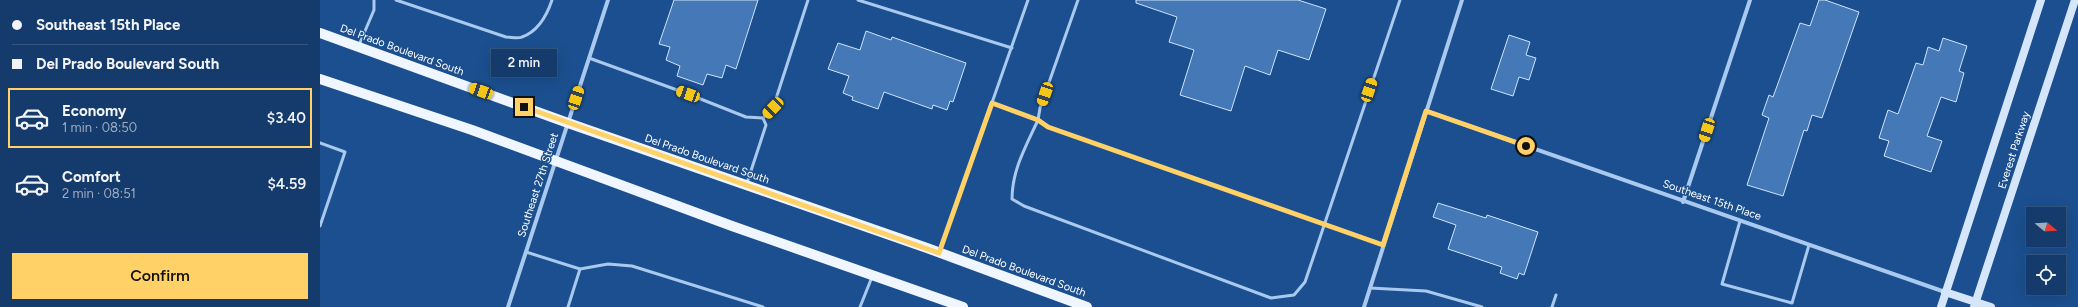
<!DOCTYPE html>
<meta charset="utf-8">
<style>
:root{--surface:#143b6b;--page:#1d4271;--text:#f1f3f6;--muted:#9dadc1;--line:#33557e;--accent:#ffd166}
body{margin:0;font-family:Figtree,sans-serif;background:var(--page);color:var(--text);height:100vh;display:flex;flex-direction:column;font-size:15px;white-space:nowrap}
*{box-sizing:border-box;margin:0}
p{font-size:13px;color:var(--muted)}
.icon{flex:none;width:22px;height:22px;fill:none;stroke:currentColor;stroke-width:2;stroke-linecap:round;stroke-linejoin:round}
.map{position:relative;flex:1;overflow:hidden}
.details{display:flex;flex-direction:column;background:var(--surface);width:320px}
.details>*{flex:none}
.guide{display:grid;align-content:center;height:88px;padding:0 12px;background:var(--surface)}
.needle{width:26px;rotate:108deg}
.controls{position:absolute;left:1706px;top:207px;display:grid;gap:8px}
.controls a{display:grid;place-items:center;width:40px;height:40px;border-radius:0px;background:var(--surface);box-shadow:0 4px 16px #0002,0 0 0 1px var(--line);font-size:20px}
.end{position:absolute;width:18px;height:18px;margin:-9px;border:5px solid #ffd166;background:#111;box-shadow:0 0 0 2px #111}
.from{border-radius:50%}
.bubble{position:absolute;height:28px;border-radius:0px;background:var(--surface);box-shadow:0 4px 16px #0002,0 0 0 1px var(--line);font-size:13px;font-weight:600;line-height:28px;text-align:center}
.car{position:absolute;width:12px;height:24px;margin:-12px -6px;border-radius:5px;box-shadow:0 0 3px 1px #0007;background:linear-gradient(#f5c518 24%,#345 0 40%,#f5c518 0 76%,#345 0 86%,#f5c518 0)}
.guide b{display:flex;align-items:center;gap:14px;height:38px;font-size:15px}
.guide b+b{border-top:1px solid var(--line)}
.guide i{width:10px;height:10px;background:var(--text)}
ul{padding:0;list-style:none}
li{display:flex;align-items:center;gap:12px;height:60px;margin:0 8px 6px;padding:0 4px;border:2px solid transparent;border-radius:0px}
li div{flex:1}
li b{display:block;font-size:15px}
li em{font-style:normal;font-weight:600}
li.selected{border-color:var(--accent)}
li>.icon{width:36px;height:36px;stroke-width:1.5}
.cta{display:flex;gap:8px;margin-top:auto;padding:8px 12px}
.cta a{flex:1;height:46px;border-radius:0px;background:var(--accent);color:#111;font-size:16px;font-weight:600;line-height:46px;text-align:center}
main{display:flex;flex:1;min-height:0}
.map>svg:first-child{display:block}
.building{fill:#4478b7;stroke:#cfe3fa}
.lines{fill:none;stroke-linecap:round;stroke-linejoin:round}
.lane{stroke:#a9c9ee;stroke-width:3}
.street{stroke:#a9c9ee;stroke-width:4}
.secondary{stroke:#d6e6fa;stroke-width:8}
.primary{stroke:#f0f6ff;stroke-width:10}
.route{stroke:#ffd166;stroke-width:5}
.labels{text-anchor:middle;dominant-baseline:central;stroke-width:3;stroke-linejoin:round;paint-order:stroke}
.street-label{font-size:11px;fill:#fff;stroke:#1b4f8f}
</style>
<main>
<section class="details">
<div class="guide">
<b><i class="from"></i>Southeast 15th Place</b>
<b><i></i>Del Prado Boulevard South</b>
</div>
<ul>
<li class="selected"><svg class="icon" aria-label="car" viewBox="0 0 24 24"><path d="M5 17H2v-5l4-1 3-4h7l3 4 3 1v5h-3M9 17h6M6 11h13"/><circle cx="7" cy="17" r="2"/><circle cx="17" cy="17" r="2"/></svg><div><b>Economy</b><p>1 min · 08:50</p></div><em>$3.40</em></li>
<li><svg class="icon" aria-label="car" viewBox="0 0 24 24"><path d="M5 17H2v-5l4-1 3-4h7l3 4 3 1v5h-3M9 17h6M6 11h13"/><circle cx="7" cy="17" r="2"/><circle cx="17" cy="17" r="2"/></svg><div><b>Comfort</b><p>2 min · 08:51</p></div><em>$4.59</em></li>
</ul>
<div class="cta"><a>Confirm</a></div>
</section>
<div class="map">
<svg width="1758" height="307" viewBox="0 0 1758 307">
<rect width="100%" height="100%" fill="#1b4f8f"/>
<!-- building -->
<g class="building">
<polygon points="354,0 438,0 416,69 406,65 402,78 387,74 383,85 357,76 360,66 346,60 350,47 339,44"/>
<polygon points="816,0 978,0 1006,9 989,60 958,50 950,75 925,66 911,111 860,95 874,50 849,42 857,17 816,3"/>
<polygon points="1499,0 1505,0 1539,12 1502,118 1492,115 1487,131 1484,130 1463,196 1427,185 1449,118 1442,115 1449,95 1453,97 1480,23 1490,26"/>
<polygon points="546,31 571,40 572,37 646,63 633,102 630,101 627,110 613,105 612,109 564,92 558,109 532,100 533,97 523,93 529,76 508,69 518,43 540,50"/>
<polygon points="1189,35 1210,42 1206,55 1216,58 1209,80 1199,77 1193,96 1171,89"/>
<polygon points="1623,38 1647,46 1639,71 1644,73 1636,102 1621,97 1607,136 1622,141 1611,172 1564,156 1569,141 1559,138 1568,110 1578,114 1596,63 1603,65 1608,47 1619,51"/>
<polygon points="1118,203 1166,218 1167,215 1218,232 1204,275 1199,273 1197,279 1180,273 1182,267 1128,249 1136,225 1113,217"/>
</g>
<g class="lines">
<!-- lane -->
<g class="lane">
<path d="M76,0L186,37C191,37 198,39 202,37C219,31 227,15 232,0"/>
<polyline points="538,0 692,48"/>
<polyline points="758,0 720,108 718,120 728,127 1063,245"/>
<polyline points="39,45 54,10 54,0"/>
<polyline points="269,58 368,94 426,117 443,118 453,108 488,0"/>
<path d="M672,103L718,120C706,146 692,170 692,199L704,206L951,298L974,295L985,282L1080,0"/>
<polyline points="0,143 25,152 0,226"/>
<polyline points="427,183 446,125 443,118"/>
<polyline points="1420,221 1402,284 1472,303 1489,245"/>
<polyline points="620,251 708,0"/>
<polyline points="206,252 260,269 288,264 312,266 443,307"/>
<polyline points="1050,288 1106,291 1162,307"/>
<polyline points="248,307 260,269"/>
<polyline points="540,307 552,277"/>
<polyline points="1232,307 1236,295"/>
</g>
<!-- street -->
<g class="street">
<polyline points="1106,111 1625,292"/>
<polyline points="1363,202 1430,0"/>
<polyline points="188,307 288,0"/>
<polyline points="1044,307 1142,0"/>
</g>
<!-- secondary -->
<g class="secondary">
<polyline points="1625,292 1671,307"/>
<polyline points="1621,307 1721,0"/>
<polyline points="1654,307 1755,0"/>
</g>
<!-- primary -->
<g class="primary">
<polyline points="0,33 248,123 607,248 767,307"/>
<polyline points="0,79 152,130 412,226 643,307"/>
</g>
</g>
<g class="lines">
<!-- route -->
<polyline class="route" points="204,107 619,253 672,103 718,120 728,127 1063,245 1106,111 1206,146"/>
</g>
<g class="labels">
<!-- street labels -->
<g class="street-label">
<text transform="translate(82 50) rotate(20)">Del Prado Boulevard South</text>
<text transform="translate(1694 150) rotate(-72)">Everest Parkway</text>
<text transform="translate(387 159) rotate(19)">Del Prado Boulevard South</text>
<text transform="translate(218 185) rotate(-72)">Southeast 27th Street</text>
<text transform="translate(1392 200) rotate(19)">Southeast 15th Place</text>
<text transform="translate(704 271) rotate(20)">Del Prado Boulevard South</text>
</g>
</g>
</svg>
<div class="controls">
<a><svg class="needle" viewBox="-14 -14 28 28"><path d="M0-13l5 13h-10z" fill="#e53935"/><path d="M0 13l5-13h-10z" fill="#9dadc1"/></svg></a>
<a><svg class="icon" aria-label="locate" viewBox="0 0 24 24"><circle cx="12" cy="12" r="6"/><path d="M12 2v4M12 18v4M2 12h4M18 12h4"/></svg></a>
</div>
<i class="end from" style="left:1206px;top:146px"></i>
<i class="end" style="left:204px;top:107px"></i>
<div class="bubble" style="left:171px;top:49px;width:66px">2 min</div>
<i class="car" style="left:1049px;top:90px;rotate:19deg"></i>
<i class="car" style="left:161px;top:91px;rotate:290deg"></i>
<i class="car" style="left:368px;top:94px;rotate:290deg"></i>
<i class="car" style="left:725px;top:94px;rotate:199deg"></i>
<i class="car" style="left:256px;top:98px;rotate:18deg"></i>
<i class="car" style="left:453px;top:108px;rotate:224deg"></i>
<i class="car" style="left:1387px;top:130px;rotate:198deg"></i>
</div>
</main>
